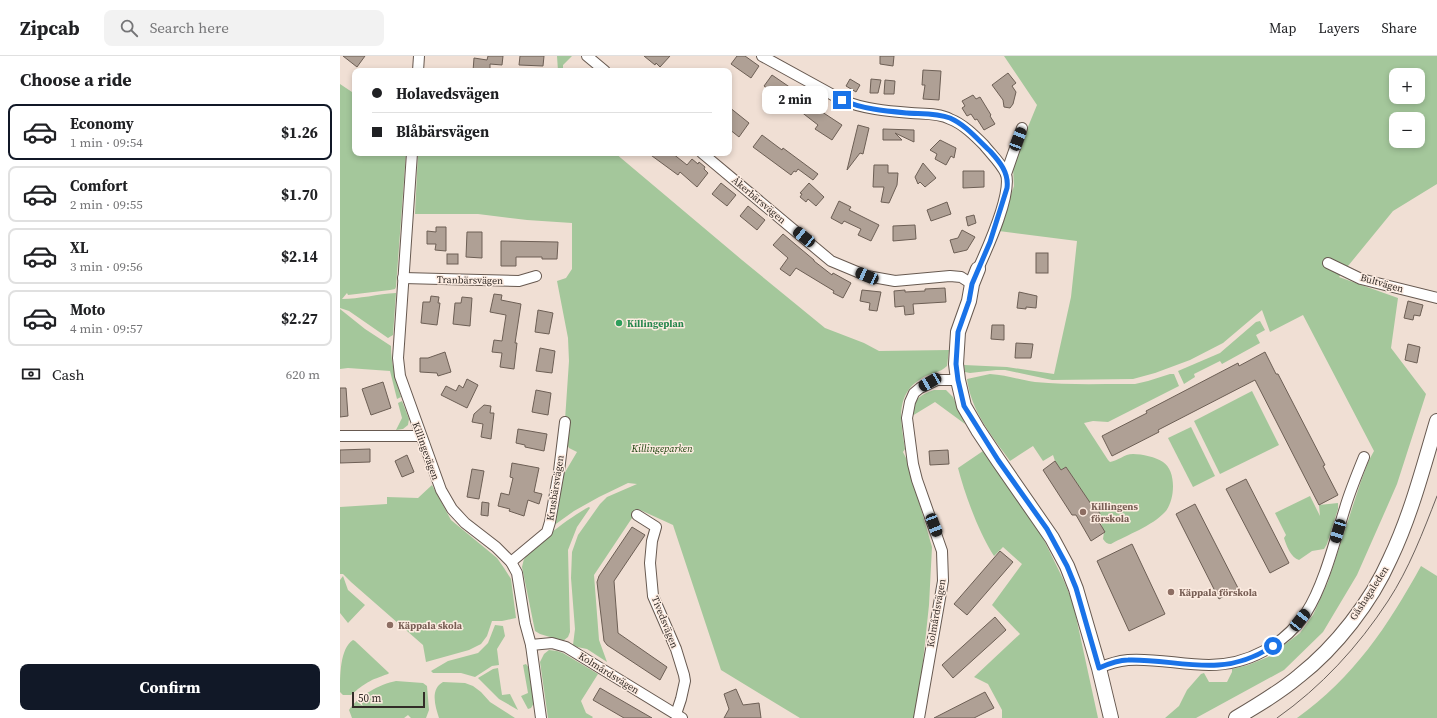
<!DOCTYPE html>
<meta charset="utf-8">
<style>
:root{--surface:#fff;--page:#f2f2f2;--text:#202124;--muted:#757577;--line:#e0e0e0;--accent:#111827}
body{margin:0;font-family:"Source Serif 4",serif;background:var(--page);color:var(--text);height:100vh;display:flex;flex-direction:column;font-size:15px;white-space:nowrap}
*{box-sizing:border-box;margin:0}
p{font-size:13px;color:var(--muted)}
.icon{flex:none;width:22px;height:22px;fill:none;stroke:currentColor;stroke-width:2;stroke-linecap:round;stroke-linejoin:round}
.map{position:relative;flex:1;overflow:hidden}
.drawer{display:flex;flex-direction:column;background:var(--surface);width:340px}
.drawer>*{flex:none}
.top-card{position:absolute;left:12px;top:12px;width:380px;height:88px;border-radius:8px;box-shadow:0 2px 6px #0003;display:grid;align-content:center;height:88px;padding:0 20px;background:var(--surface)}
.tools{position:absolute;left:1049px;top:12px;display:grid;gap:8px}
.tools a{display:grid;place-items:center;width:36px;height:36px;border-radius:8px;background:var(--surface);box-shadow:0 2px 6px #0003;font-size:20px}
.scale{position:absolute;left:12px;bottom:10px;width:73px;box-sizing:border-box;padding-left:4px;border:2px solid #332c28;border-top:0;font-size:11px;line-height:14px;white-space:nowrap;color:#332c28;-webkit-text-stroke:3px #fdece1;paint-order:stroke}
.end{position:absolute;width:18px;height:18px;margin:-9px;border:5px solid #1a73e8;background:#fff;box-shadow:0 0 0 2px #fff}
.from{border-radius:50%}
.bubble{position:absolute;height:28px;border-radius:8px;background:var(--surface);box-shadow:0 2px 6px #0003;font-size:13px;font-weight:700;line-height:28px;text-align:center}
.car{position:absolute;width:12px;height:24px;margin:-12px -6px;border-radius:5px;box-shadow:0 0 3px 1px #0007;background:linear-gradient(#222 24%,#8ab4d8 0 40%,#222 0 76%,#8ab4d8 0 86%,#222 0)}
.top-card b{display:flex;align-items:center;gap:14px;height:38px;font-size:15px}
.top-card b+b{border-top:1px solid var(--line)}
.top-card i{width:10px;height:10px;background:var(--text)}
ul{padding:0;list-style:none}
li{display:flex;align-items:center;gap:12px;height:56px;margin:0 8px 6px;padding:0 12px;border:2px solid var(--line);border-radius:8px}
li div{flex:1}
li b{display:block;font-size:15px}
li em{font-style:normal;font-weight:700}
li.on{border-color:var(--accent)}
li>.icon{width:36px;height:36px;stroke-width:1.5}
h2{padding:0 20px;font-size:18px;line-height:48px}
.pay{display:flex;align-items:center;gap:10px;height:44px;padding:0 20px;font-size:15px}
.pay p{margin-inline-start:auto}
.cta{display:flex;gap:8px;margin-top:auto;padding:8px 20px}
.cta a{flex:1;height:46px;border-radius:8px;background:var(--accent);color:#fff;font-size:16px;font-weight:700;line-height:46px;text-align:center}
header{display:flex;align-items:center;gap:24px;box-sizing:border-box;height:56px;padding:0 20px;background:var(--surface);border-bottom:1px solid var(--line)}
header strong{font-size:19px}
nav{display:flex;gap:22px;margin-inline-start:auto;font-size:14px}
.search{width:280px;height:36px;background:var(--page);display:flex;align-items:center;gap:10px;box-sizing:border-box;padding:0 14px;border-radius:8px;color:var(--muted);font-size:15px}
main{display:flex;flex:1;min-height:0}
.map>svg:first-child{display:block}
.green{fill:#a4c79b;fill-rule:evenodd}
.building{fill:#afa095;stroke:#6d5f55}
.lines{fill:none;stroke-linecap:round;stroke-linejoin:round}
.street-casing{stroke:#675950;stroke-width:12}
.secondary-casing{stroke:#675950;stroke-width:16}
.street{stroke:#fff;stroke-width:10}
.secondary{stroke:#fff;stroke-width:14}
.tram{stroke:#6b615b;stroke-width:1}
.route{stroke:#1a73e8;stroke-width:5}
.leisure-dot{fill:#2e9e5b;stroke:#fdece1;stroke-width:1.5}
.education-dot{fill:#8d6e63;stroke:#fdece1;stroke-width:1.5}
.labels{text-anchor:middle;dominant-baseline:central;stroke-width:3;stroke-linejoin:round;paint-order:stroke}
.street-label{font-size:10px;fill:#332c28;stroke:#fdece1}
.leisure-label{font-size:10px;font-weight:bold;fill:#27864d;stroke:#fdece1;text-anchor:start}
.park-label{font-size:10px;font-style:italic;fill:#133b04;stroke:#fdece1}
.education-label{font-size:10px;font-weight:bold;fill:#785e54;stroke:#fdece1;text-anchor:start}
</style>
<header>
<strong>Zipcab</strong>
<div class="search"><svg class="icon" aria-label="search" viewBox="0 0 24 24"><circle cx="10" cy="10" r="6"/><path d="M15 15l6 6"/></svg>Search here</div>
<nav><a>Map</a><a>Layers</a><a>Share</a></nav>
</header>
<main>
<section class="drawer">
<h2>Choose a ride</h2>
<ul>
<li class="on"><svg class="icon" aria-label="car" viewBox="0 0 24 24"><path d="M5 17H2v-5l4-1 3-4h7l3 4 3 1v5h-3M9 17h6M6 11h13"/><circle cx="7" cy="17" r="2"/><circle cx="17" cy="17" r="2"/></svg><div><b>Economy</b><p>1 min · 09:54</p></div><em>$1.26</em></li>
<li><svg class="icon" aria-label="car" viewBox="0 0 24 24"><path d="M5 17H2v-5l4-1 3-4h7l3 4 3 1v5h-3M9 17h6M6 11h13"/><circle cx="7" cy="17" r="2"/><circle cx="17" cy="17" r="2"/></svg><div><b>Comfort</b><p>2 min · 09:55</p></div><em>$1.70</em></li>
<li><svg class="icon" aria-label="car" viewBox="0 0 24 24"><path d="M5 17H2v-5l4-1 3-4h7l3 4 3 1v5h-3M9 17h6M6 11h13"/><circle cx="7" cy="17" r="2"/><circle cx="17" cy="17" r="2"/></svg><div><b>XL</b><p>3 min · 09:56</p></div><em>$2.14</em></li>
<li><svg class="icon" aria-label="car" viewBox="0 0 24 24"><path d="M5 17H2v-5l4-1 3-4h7l3 4 3 1v5h-3M9 17h6M6 11h13"/><circle cx="7" cy="17" r="2"/><circle cx="17" cy="17" r="2"/></svg><div><b>Moto</b><p>4 min · 09:57</p></div><em>$2.27</em></li>
</ul>
<div class="pay"><svg class="icon" aria-label="cash" viewBox="0 0 24 24"><path d="M3 7h18v10H3z"/><circle cx="12" cy="12" r="2"/></svg>Cash<p>620 m</p></div>
<div class="cta"><a>Confirm</a></div>
</section>
<div class="map">
<svg width="1097" height="662" viewBox="0 0 1097 662">
<rect width="100%" height="100%" fill="#f0dfd4"/>
<!-- green -->
<g class="green">
<polygon points="217,0 232,0 223,9 223,15 218,15"/>
<path d="M664,0H1097V128L1053,155L999,221L1058,242L1051,292L1086,338L1057,428L1047,451L1017,519L983,576L944,614L856,662H825L839,650L847,634L861,618L864,617L869,626H887L892,616V613L908,609L928,601L960,577L973,559L988,526L1020,428L1028,406L1034,395L963,259L930,276L922,254L883,287L850,304L815,317L793,323L712,324L665,314H656L630,317L625,316L624,309L667,311L714,318L731,241L737,185L659,175L674,130L673,112L683,83L697,49ZM1056,19H1078V41H1056ZM1056,63H1078V85H1056Z"/>
<path d="M0,28L15,38V97H66L56,231L55,233L50,234L8,239L7,237L2,243C19,243 38,238 56,237L53,279L48,282L9,255L0,252Z"/>
<path d="M78,97H275L402,204L485,272L524,287L539,295L609,294L607,310C600,317 590,317 582,322C554,339 561,366 565,393L563,396L567,404L592,491L589,549L577,662H460L381,614L333,469L298,453L254,519L259,584L267,606L247,593L237,591L233,589L235,573L231,522L232,496L238,479L260,448L267,441L297,428L288,427L259,441L234,455L213,470L221,423L237,396L229,392L226,386L225,364L229,305L228,282L217,225L226,222L232,213V167L187,164L138,158H75Z"/>
<path d="M0,253L25,273L51,290C51,308 56,324 61,341L57,343L50,315L8,312L0,313Z"/>
<polygon points="920,265 925,274 916,279 920,287 882,308 880,305 854,318 855,321 844,328 838,315 880,297 916,266"/>
<path d="M650,318C666,319 680,324 695,326C725,329 755,328 784,328H795L808,325L830,318H834L839,330L768,366L753,365L744,367L768,404L770,406C778,405 784,398 793,398C802,398 816,401 823,406C837,415 835,445 825,456C812,470 787,479 771,488C767,488 765,486 763,483L764,476L754,447L751,448L726,411L721,414L715,405L713,399L703,405L693,390L670,405C652,380 631,355 627,323Z"/>
<path d="M594,334H606L613,341L625,368L595,346L572,360C573,344 579,339 594,334Z"/>
<polygon points="912,335 939,389 880,418 854,365"/>
<polygon points="62,345 69,363 68,369 63,373 56,374 62,362 58,347"/>
<polygon points="851,371 875,420 853,431 828,382"/>
<path d="M643,395L692,465L703,482L724,525L733,547L758,662H662V654L648,628L634,621L680,578L652,549L682,508L663,491L654,500C639,477 625,439 618,412Z"/>
<polygon points="92,429 111,464 157,502 164,512 171,523 176,562 162,565 152,565 147,580 141,588 129,594 86,606 83,589 11,526 3,518 0,518 0,451 47,448 47,441 78,442"/>
<path d="M970,440L980,460L979,449L998,447V453L987,488L984,493L972,495L959,504C951,502 946,489 944,482L946,479L935,457Z"/>
<path d="M249,451L250,452L237,471L228,494L230,576L228,581L223,585L200,578L195,575L182,511C183,508 183,504 185,502C192,489 236,457 249,451Z"/>
<path d="M1081,510L1097,520V662H957C1014,621 1048,570 1081,510Z"/>
<polygon points="3,520 8,534 25,549 8,567 0,557 0,524"/>
<polygon points="155,569 163,570 165,580 157,593 159,609 152,610 135,621 121,617 93,617 91,615 108,605 138,597 148,587"/>
<path d="M13,584L15,585L49,617L48,618C30,624 25,627 11,639H3L0,636C0,620 0,592 13,584Z"/>
<polygon points="209,594 217,595 223,597 258,618 241,645 246,657 253,661 252,662 208,662 200,606 204,598"/>
<polygon points="186,608 189,612 194,647 191,652 188,653 181,640 188,637 183,609"/>
<polygon points="158,612 162,639 170,638 178,654 159,643 138,622 153,613"/>
<path d="M56,625L83,627L87,630L89,654L86,662H71L68,659L64,662H12L9,654C18,640 40,628 56,625Z"/>
<path d="M103,626L125,627L133,630L141,636L150,646L175,662H99C95,650 90,633 103,626Z"/>
</g>
<!-- building -->
<g class="building">
<polygon points="3,0 25,0 17,11"/>
<polygon points="148,0 163,0 162,9 150,8 150,15 133,15 134,2 147,4"/>
<polygon points="180,0 204,0 203,10 179,9"/>
<polygon points="304,0 330,0 320,11 316,7 315,9"/>
<polygon points="397,0 405,0 419,10 411,22 391,8"/>
<polygon points="540,0 554,0 553,10 540,8"/>
<polygon points="583,14 601,15 599,44 583,43 585,29 582,29"/>
<polygon points="668,17 676,27 672,30 676,36 673,48 670,52 664,51 663,44 652,29"/>
<polygon points="432,19 467,43 468,42 478,50 476,52 502,69 492,84 475,73 478,69 460,55 459,57 451,51 452,50 424,30"/>
<polygon points="510,23 520,29 516,36 506,30"/>
<polygon points="531,23 541,24 538,37 530,37"/>
<polygon points="545,24 555,25 554,38 544,38"/>
<polygon points="633,39 636,43 640,41 651,59 650,60 655,68 644,74 637,63 635,64 631,58 627,60 622,52 625,50 622,45"/>
<polygon points="389,51 409,67 399,81 389,73"/>
<polygon points="518,69 529,72 523,98 520,97 507,114"/>
<polygon points="543,73 574,74 574,86 555,77 562,84 543,84"/>
<polygon points="422,79 442,94 443,92 478,118 473,124 458,113 456,116 454,115 451,119 413,91"/>
<polygon points="600,84 616,92 614,102 611,100 606,109 595,103 597,98 590,94"/>
<polygon points="308,97 332,97 347,109 352,103 358,108 359,106 365,111 364,113 368,117 357,131 340,116 338,119"/>
<polygon points="583,107 596,122 585,131 580,126 578,128 575,121"/>
<polygon points="534,109 548,109 548,117 558,117 557,129 549,147 541,146 544,131 533,131"/>
<polygon points="623,115 644,115 644,131 623,132"/>
<polygon points="381,127 396,139 387,150 372,138"/>
<polygon points="469,127 484,141 476,150 468,143 466,146 460,141 462,138 460,137"/>
<polygon points="499,145 511,151 509,154 539,169 531,185 518,179 521,173 504,165 502,168 491,162"/>
<polygon points="607,146 611,158 591,165 587,154"/>
<polygon points="408,150 425,164 417,174 400,160"/>
<polygon points="634,159 636,167 628,170 626,161"/>
<polygon points="575,169 576,183 553,185 553,170"/>
<polygon points="96,171 106,171 106,195 95,194 96,188 87,188 87,175 96,176"/>
<polygon points="622,174 635,181 627,194 614,197 610,184 618,182"/>
<polygon points="127,176 142,176 142,202 126,201"/>
<polygon points="443,178 474,204 474,205 492,219 493,217 511,227 503,242 493,237 494,235 456,212 450,220 440,213 448,202 433,189"/>
<polygon points="161,185 218,186 217,203 202,203 202,201 176,201 176,210 161,210"/>
<rect x="696" y="197" width="12" height="20"/>
<rect x="107" y="198" width="11" height="10"/>
<polygon points="605,232 606,246 573,248 574,258 565,259 564,250 555,251 554,235 565,234 565,236 585,235 585,233"/>
<polygon points="522,234 541,236 537,255 529,254 530,247 520,245"/>
<polygon points="679,236 697,240 696,252 686,251 686,253 677,252"/>
<polygon points="154,238 162,239 161,244 181,248 175,287 177,287 174,313 160,311 162,297 152,296 154,284 162,285 166,259 150,256"/>
<polygon points="91,240 99,241 98,247 100,247 97,269 81,267 83,246 90,246"/>
<polygon points="122,241 132,242 130,270 113,268 115,247 121,247"/>
<polygon points="1068,245 1083,249 1080,260 1074,259 1073,264 1064,262"/>
<polygon points="198,254 213,257 209,278 195,276"/>
<polygon points="652,269 664,269 664,284 651,283"/>
<polygon points="676,287 693,288 691,302 675,302"/>
<polygon points="1068,288 1080,291 1077,307 1065,304"/>
<polygon points="200,292 215,295 212,317 196,315"/>
<polygon points="105,296 111,316 98,320 97,317 80,316 80,302 88,302"/>
<polygon points="925,296 936,318 938,318 985,409 983,410 998,439 979,449 915,324 818,374 819,376 772,400 762,380 807,357 806,355 898,307 899,310"/>
<polygon points="127,323 138,329 127,352 101,339 106,330 116,335 119,329 123,332"/>
<polygon points="43,326 51,352 31,359 22,333"/>
<polygon points="0,332 6,332 8,360 0,361"/>
<polygon points="196,334 211,337 208,359 192,356"/>
<polygon points="144,349 151,350 150,357 154,357 151,383 141,381 143,368 132,366 134,358"/>
<polygon points="178,373 207,378 204,395 185,391 185,389 176,387"/>
<polygon points="30,393 30,406 0,407 0,394"/>
<polygon points="608,394 609,408 590,409 589,395"/>
<polygon points="67,399 74,416 62,421 55,405"/>
<polygon points="715,405 721,414 726,411 751,448 754,447 760,458 756,461 765,476 751,485 736,459 732,459 703,414"/>
<polygon points="172,407 199,412 194,436 202,438 199,448 188,444 184,460 169,455 170,453 158,450 161,437 169,439 173,422 170,421"/>
<polygon points="132,413 144,415 139,443 127,441"/>
<polygon points="906,423 949,507 930,517 886,433"/>
<polygon points="142,446 149,447 148,460 141,459"/>
<polygon points="855,448 898,532 879,543 836,458"/>
<polygon points="292,471 305,479 274,525 278,577 327,611 320,624 267,589 264,585 257,526 259,520"/>
<polygon points="792,488 825,558 789,575 757,505"/>
<polygon points="660,495 673,506 627,559 614,548"/>
<polygon points="655,561 666,574 613,622 602,609"/>
<polygon points="260,632 312,662 284,662 253,644"/>
<polygon points="396,633 403,649 419,647 421,662 384,662 389,653 384,638"/>
<polygon points="645,636 654,652 634,662 594,662"/>
</g>
<g class="lines">
<defs>
<g id="street">
<polyline points="247,0 265,15"/>
<path d="M422,0L502,44C523,53 547,55 571,57C583,58 599,57 610,63C623,68 634,79 644,89C652,99 661,107 666,118"/>
<polyline points="78,15 79,0"/>
<polyline points="72,97 59,288 58,302 60,320 101,434 112,453 125,467 156,491 171,506 177,517 185,567 191,589 201,662"/>
<polyline points="362,97 491,205 527,220 555,225 610,220 621,221 632,228"/>
<polyline points="988,207 1021,223 1097,242"/>
<path d="M638,213C647,193 672,139 666,118L682,72"/>
<polyline points="63,222 179,225 196,220"/>
<polyline points="0,380 80,380"/>
<polyline points="297,459 316,471 312,485 310,507 313,540 336,593 344,619 345,625 341,643 336,658"/>
<polyline points="171,506 207,476 210,466 219,415 225,366"/>
<polyline points="191,589 212,587 226,591 342,662"/>
<path d="M759,612C768,608 778,605 788,604C815,602 842,609 869,609C908,609 944,589 966,557C984,529 995,484 1005,452C1010,435 1017,418 1024,401"/>
<polyline points="579,662 603,525 602,495 577,424 573,408 567,362 570,346 574,337 580,332 597,324 618,324"/>
</g>
<g id="secondary">
<polyline points="638,213 632,228 629,245 618,276 616,308 618,324 624,350 638,374 658,404 712,482 727,510 736,533 759,612 771,662"/>
<path d="M896,662C918,649 940,636 959,620C996,591 1031,546 1050,503C1071,459 1083,412 1097,365"/>
</g>
</defs>
<!-- street casing -->
<use href="#street" class="street-casing"/>
<!-- secondary casing -->
<use href="#secondary" class="secondary-casing"/>
<!-- street -->
<use href="#street" class="street"/>
<!-- secondary -->
<use href="#secondary" class="secondary"/>
<!-- tram -->
<path class="tram" d="M937,662C981,631 1018,591 1048,545C1069,513 1083,476 1097,440"/>
</g>
<g class="lines">
<!-- route -->
<path class="route" d="M502,44C522,53 545,55 567,57C581,58 597,57 610,62C626,69 638,84 650,95C660,106 669,117 667,132L650,186L632,228L629,245L618,276L616,308L618,324L624,350L631,361L658,404L707,473L727,510L736,532L759,612C768,608 778,604 788,604C818,603 848,611 878,609C898,608 916,601 933,590"/>
</g>
<!-- markers -->
<circle class="leisure-dot" cx="279" cy="267" r="4"/>
<g class="education-dot">
<circle cx="743" cy="456" r="4"/>
<circle cx="831" cy="536" r="4"/>
<circle cx="50" cy="569" r="4"/>
</g>
<g class="labels">
<!-- street labels -->
<g class="street-label">
<text transform="translate(419 144) rotate(40)">Åkerbärsvägen</text>
<text transform="translate(130 224) rotate(1)">Tranbärsvägen</text>
<text transform="translate(1042 227) rotate(16)">Bultvägen</text>
<text transform="translate(86 395) rotate(70)">Killingevägen</text>
<text transform="translate(215 432) rotate(-81)">Krusbärsvägen</text>
<text transform="translate(1029 537) rotate(-57)">Gåshagaleden</text>
<text transform="translate(596 557) rotate(-80)">Kolmårdsvägen</text>
<text transform="translate(325 566) rotate(68)">Tivedsvägen</text>
<text transform="translate(269 617) rotate(32)">Kolmårdsvägen</text>
</g>
<!-- leisure labels -->
<g class="leisure-label">
<text x="287" y="267">Killingeplan</text>
</g>
<!-- park labels -->
<g class="park-label">
<text x="322" y="392">Killingeparken</text>
</g>
<!-- education labels -->
<g class="education-label">
<text x="751" y="450">Killingens<tspan x="751" dy="12">förskola</tspan></text>
<text x="839" y="536">Käppala förskola</text>
<text x="58" y="569">Käppala skola</text>
</g>
</g>
</svg>
<div class="tools">
<a>+</a>
<a>−</a>
</div>
<div class="scale">50 m</div>
<i class="end from" style="left:933px;top:590px"></i>
<i class="end" style="left:502px;top:44px"></i>
<div class="bubble" style="left:422px;top:30px;width:66px">2 min</div>
<i class="car" style="left:678px;top:83px;rotate:21deg"></i>
<i class="car" style="left:464px;top:181px;rotate:309deg"></i>
<i class="car" style="left:527px;top:220px;rotate:294deg"></i>
<i class="car" style="left:590px;top:326px;rotate:240deg"></i>
<i class="car" style="left:594px;top:469px;rotate:159deg"></i>
<i class="car" style="left:998px;top:475px;rotate:197deg"></i>
<i class="car" style="left:960px;top:564px;rotate:38deg"></i>
<div class="top-card">
<b><i class="from"></i>Holavedsvägen</b>
<b><i></i>Blåbärsvägen</b>
</div>
</div>
</main>
